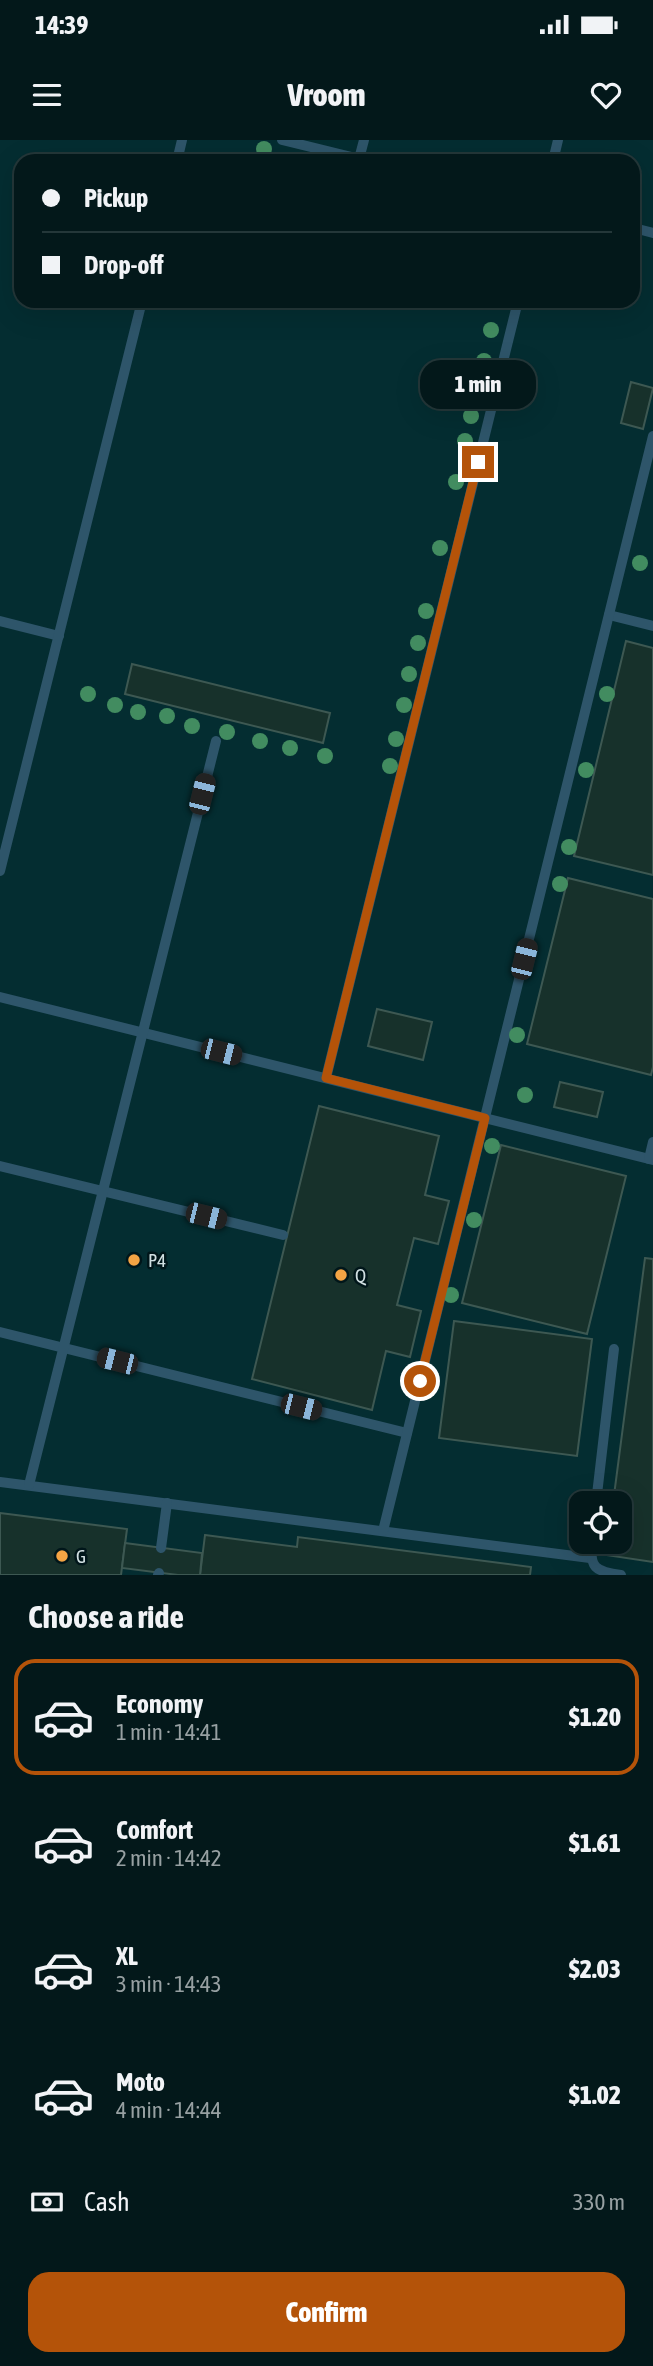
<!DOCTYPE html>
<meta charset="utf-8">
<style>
:root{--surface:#03181a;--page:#112527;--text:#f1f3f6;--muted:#97a0a2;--line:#243739;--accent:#b45309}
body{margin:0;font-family:"Asap Condensed",sans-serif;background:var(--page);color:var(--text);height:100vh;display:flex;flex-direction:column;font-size:26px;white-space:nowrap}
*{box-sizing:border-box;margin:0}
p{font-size:23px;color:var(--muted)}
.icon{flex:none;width:38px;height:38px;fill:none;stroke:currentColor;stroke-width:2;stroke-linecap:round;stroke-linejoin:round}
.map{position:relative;height:1435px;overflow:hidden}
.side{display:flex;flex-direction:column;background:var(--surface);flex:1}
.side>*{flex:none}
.top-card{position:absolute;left:14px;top:14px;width:626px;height:154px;border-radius:21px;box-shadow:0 7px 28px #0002,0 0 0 2px var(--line);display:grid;align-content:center;height:154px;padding:0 28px;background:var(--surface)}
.tools{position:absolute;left:569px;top:1351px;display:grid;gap:14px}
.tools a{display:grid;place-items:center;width:63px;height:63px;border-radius:14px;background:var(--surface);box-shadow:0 7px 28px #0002,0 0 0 2px var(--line);font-size:35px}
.end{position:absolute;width:32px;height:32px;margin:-16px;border:9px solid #b45309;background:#fff;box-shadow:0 0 0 4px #fff}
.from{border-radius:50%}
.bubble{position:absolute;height:49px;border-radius:21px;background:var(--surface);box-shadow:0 7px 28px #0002,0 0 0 2px var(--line);font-size:23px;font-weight:800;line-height:49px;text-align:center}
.car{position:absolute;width:21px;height:42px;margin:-21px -10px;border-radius:9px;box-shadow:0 0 5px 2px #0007;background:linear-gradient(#222 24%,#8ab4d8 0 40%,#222 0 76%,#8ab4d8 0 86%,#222 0)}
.top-card b{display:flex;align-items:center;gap:24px;height:66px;font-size:26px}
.top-card b+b{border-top:2px solid var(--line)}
.top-card i{width:18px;height:18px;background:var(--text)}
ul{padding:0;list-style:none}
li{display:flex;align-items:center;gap:21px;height:116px;margin:0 14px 10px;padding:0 14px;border:4px solid transparent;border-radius:21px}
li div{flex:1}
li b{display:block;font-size:26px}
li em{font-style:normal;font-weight:800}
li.active{border-color:var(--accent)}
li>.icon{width:63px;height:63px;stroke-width:1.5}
h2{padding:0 28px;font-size:32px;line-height:84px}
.pay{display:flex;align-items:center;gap:18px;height:77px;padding:0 28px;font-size:26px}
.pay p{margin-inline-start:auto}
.action{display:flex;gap:14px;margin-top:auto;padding:14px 28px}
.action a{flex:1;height:80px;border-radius:21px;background:var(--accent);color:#fff;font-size:28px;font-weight:800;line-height:80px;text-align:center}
.status{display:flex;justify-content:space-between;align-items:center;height:49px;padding:0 35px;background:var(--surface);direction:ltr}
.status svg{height:19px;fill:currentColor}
header{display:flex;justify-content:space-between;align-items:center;height:91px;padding:0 28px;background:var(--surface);font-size:32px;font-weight:800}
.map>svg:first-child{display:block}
.built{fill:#042d31;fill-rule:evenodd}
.building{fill:#17312b;stroke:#3d5852;stroke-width:2}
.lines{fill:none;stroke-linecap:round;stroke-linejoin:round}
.lane{stroke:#2e556a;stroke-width:10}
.tree{fill:#428c60}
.route{stroke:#b45309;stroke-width:9}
.poi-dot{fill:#f4a444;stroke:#00161a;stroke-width:2.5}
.labels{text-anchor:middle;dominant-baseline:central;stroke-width:5;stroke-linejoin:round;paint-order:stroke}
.poi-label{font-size:19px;fill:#d1e0e2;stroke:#00161a;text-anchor:start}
</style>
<div class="status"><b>14:39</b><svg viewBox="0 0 49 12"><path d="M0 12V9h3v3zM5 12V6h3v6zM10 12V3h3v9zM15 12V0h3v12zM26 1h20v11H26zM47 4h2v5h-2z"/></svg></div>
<header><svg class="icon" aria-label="menu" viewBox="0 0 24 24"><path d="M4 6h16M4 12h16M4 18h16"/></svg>Vroom<svg class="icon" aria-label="heart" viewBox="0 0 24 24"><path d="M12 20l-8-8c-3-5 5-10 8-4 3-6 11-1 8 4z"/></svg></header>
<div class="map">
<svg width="653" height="1435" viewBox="0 0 653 1435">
<rect width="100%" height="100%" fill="#042023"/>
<!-- built -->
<path class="built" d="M0,0H653V1435H0ZM21,21H634V161H21ZM581,1363H620V1402H581Z"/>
<!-- building -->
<g class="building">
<polygon points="631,242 653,248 643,289 621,283"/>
<polygon points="626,501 653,508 653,735 574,716"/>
<polygon points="132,524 330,573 323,603 125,554"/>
<polygon points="568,738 653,759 653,927 651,935 527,904"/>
<polygon points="377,869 432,882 423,920 368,906"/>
<polygon points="560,942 603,952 597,977 554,967"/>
<polygon points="319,966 439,996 425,1055 449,1061 438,1104 414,1098 397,1165 421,1171 410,1217 386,1211 372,1270 252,1239"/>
<polygon points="501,1005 626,1036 587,1194 462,1163"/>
<polygon points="645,1118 653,1119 653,1422 606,1415 608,1402 620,1402 620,1363 613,1363"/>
<polygon points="454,1181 592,1199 577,1316 439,1298"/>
<polygon points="0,1373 127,1389 121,1435 0,1435"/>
<polygon points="205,1395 297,1407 298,1397 531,1427 530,1435 200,1435"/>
<polygon points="125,1403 202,1413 200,1435 178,1435 122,1428"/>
</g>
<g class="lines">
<!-- lane -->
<g class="lane">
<polyline points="282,0 368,21"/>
<polyline points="359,19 364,0"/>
<polyline points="177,21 182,0"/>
<polyline points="553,21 558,0"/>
<polyline points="634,88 653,93"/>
<polyline points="609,475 653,486"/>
<polyline points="0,481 59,496"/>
<polyline points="0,731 142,161"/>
<polyline points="0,857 653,1020"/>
<polyline points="326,938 518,161"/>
<polyline points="649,1019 653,1002"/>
<polyline points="0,1026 283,1095"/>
<polyline points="0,1192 407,1293"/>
<polyline points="0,1342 590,1418"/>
<polyline points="29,1345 216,601"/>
<polyline points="596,1363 614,1209"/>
<polyline points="383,1391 653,296"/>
<path d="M592,1402C589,1427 595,1432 621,1435"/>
<polyline points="161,1408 167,1363"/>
<polyline points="158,1435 159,1433"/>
</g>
</g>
<!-- trees -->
<g class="tree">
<circle cx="264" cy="9" r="8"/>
<circle cx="491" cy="190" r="8"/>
<circle cx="484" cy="221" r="8"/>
<circle cx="478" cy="248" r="8"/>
<circle cx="471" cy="276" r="8"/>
<circle cx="465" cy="301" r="8"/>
<circle cx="456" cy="342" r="8"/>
<circle cx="440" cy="408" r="8"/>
<circle cx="640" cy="423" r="8"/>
<circle cx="426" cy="471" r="8"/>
<circle cx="418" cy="503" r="8"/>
<circle cx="409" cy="534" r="8"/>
<circle cx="88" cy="554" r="8"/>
<circle cx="607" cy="554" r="8"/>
<circle cx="115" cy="565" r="8"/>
<circle cx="404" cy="565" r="8"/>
<circle cx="138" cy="572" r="8"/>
<circle cx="167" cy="576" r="8"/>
<circle cx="192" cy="586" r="8"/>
<circle cx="227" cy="592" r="8"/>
<circle cx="396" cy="599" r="8"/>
<circle cx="260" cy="601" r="8"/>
<circle cx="290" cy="608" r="8"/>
<circle cx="325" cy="616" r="8"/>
<circle cx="390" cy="626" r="8"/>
<circle cx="586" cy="630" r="8"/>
<circle cx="569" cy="707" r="8"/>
<circle cx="560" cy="744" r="8"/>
<circle cx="517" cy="895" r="8"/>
<circle cx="525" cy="955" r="8"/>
<circle cx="492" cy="1006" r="8"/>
<circle cx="474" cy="1080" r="8"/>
<circle cx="451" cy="1155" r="8"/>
</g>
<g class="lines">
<!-- route -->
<polyline class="route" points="420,1241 485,978 326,938 478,322"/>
</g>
<!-- markers -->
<g class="poi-dot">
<circle cx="134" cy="1120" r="7"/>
<circle cx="341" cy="1135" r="7"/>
<circle cx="62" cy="1416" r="7"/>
</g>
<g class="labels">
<!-- poi labels -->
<g class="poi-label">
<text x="148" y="1120">P4</text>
<text x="355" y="1135">Q</text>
<text x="76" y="1416">G</text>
</g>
</g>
</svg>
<div class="tools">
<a><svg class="icon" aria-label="locate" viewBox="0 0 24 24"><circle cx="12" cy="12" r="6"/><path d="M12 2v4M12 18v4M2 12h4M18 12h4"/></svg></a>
</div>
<i class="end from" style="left:420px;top:1241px"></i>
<i class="end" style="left:478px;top:322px"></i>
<div class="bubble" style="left:420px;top:220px;width:116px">1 min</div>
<i class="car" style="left:202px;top:654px;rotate:14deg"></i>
<i class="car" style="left:524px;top:819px;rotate:14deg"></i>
<i class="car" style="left:221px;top:912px;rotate:104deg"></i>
<i class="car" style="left:206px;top:1076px;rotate:104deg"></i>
<i class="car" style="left:117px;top:1221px;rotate:284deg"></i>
<i class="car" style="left:301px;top:1267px;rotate:104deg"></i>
<div class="top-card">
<b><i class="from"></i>Pickup</b>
<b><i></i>Drop-off</b>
</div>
</div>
<section class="side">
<h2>Choose a ride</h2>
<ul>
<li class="active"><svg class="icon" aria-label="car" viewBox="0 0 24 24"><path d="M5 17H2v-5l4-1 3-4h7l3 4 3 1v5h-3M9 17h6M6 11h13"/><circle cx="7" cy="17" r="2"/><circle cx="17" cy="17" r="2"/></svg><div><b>Economy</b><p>1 min · 14:41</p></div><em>$1.20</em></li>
<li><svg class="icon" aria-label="car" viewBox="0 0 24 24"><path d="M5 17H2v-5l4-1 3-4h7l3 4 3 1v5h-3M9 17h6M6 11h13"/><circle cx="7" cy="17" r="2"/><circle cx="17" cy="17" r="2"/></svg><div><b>Comfort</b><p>2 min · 14:42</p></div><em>$1.61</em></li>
<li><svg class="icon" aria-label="car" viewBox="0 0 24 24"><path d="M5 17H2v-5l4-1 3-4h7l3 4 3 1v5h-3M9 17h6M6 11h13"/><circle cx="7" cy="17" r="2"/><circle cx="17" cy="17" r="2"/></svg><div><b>XL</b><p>3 min · 14:43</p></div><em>$2.03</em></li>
<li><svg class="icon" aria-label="car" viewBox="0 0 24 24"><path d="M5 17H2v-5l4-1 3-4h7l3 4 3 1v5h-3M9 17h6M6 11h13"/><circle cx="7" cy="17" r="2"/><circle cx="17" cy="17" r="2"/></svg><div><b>Moto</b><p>4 min · 14:44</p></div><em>$1.02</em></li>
</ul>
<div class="pay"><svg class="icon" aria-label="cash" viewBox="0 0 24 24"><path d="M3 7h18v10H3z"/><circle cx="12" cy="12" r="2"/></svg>Cash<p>330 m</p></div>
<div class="action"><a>Confirm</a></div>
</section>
